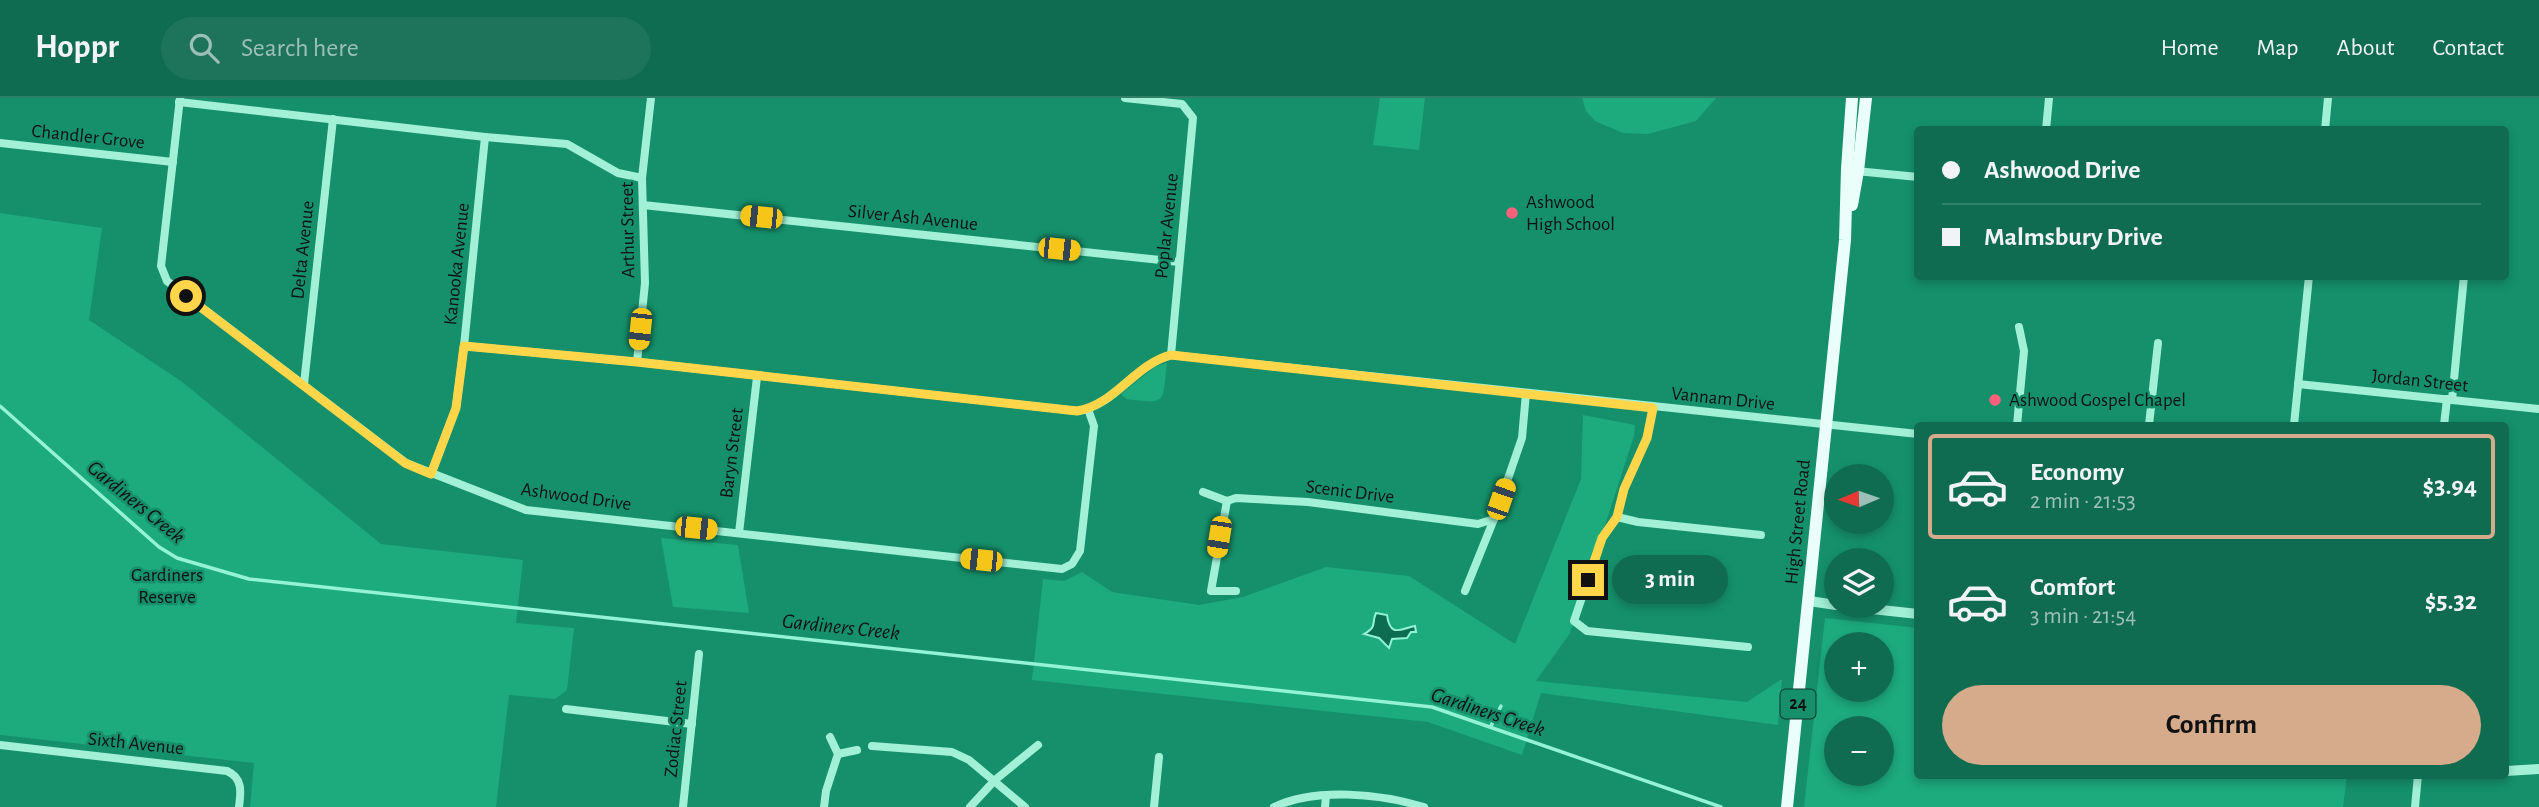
<!DOCTYPE html>
<meta charset="utf-8">
<style>
:root{--surface:#106c50;--page:#1e745a;--text:#f1f3f6;--muted:#9cc0b7;--line:#307f67;--accent:#d6ab8b}
body{margin:0;font-family:"Alegreya Sans",sans-serif;background:var(--page);color:var(--text);height:100vh;display:flex;flex-direction:column;font-size:26px;white-space:nowrap}
*{box-sizing:border-box;margin:0}
p{font-size:23px;color:var(--muted)}
.icon{flex:none;width:38px;height:38px;fill:none;stroke:currentColor;stroke-width:2;stroke-linecap:round;stroke-linejoin:round}
.map{position:relative;flex:1;overflow:hidden}
.side{position:absolute;left:1914px;top:324px;width:595px;height:357px;display:flex;flex-direction:column;background:var(--surface);border-radius:7px;box-shadow:0 4px 10px #0003}
.side>*{flex:none}
.top-card{position:absolute;left:1914px;top:28px;width:595px;height:154px;border-radius:7px;box-shadow:0 4px 10px #0003;display:grid;align-content:center;height:154px;padding:0 28px;background:var(--surface)}
.needle{width:46px;rotate:268deg}
.controls{position:absolute;left:1824px;top:366px;display:grid;gap:14px}
.controls a{display:grid;place-items:center;width:70px;height:70px;border-radius:50%;background:var(--surface);box-shadow:0 4px 10px #0003;font-size:35px}
.end{position:absolute;width:32px;height:32px;margin:-16px;border:9px solid #ffd54a;background:#111;box-shadow:0 0 0 4px #111}
.from{border-radius:50%}
.bubble{position:absolute;height:49px;border-radius:24px;background:var(--surface);box-shadow:0 4px 10px #0003;font-size:23px;font-weight:600;line-height:49px;text-align:center}
.car{position:absolute;width:21px;height:42px;margin:-21px -10px;border-radius:9px;box-shadow:0 0 5px 2px #0007;background:linear-gradient(#f5c518 24%,#345 0 40%,#f5c518 0 76%,#345 0 86%,#f5c518 0)}
.top-card b{display:flex;align-items:center;gap:24px;height:66px;font-size:26px}
.top-card b+b{border-top:2px solid var(--line)}
.top-card i{width:18px;height:18px;background:var(--text)}
ul{padding:12px 0 0;list-style:none}
li{display:flex;align-items:center;gap:21px;height:105px;margin:0 14px 10px;padding:0 14px;border:4px solid transparent;border-radius:7px}
li div{flex:1}
li b{display:block;font-size:26px}
li em{font-style:normal;font-weight:600}
li.on{border-color:var(--accent)}
li>.icon{width:63px;height:63px;stroke-width:1.5}
.button{display:flex;gap:14px;margin-top:auto;padding:14px 28px}
.button a{flex:1;height:80px;border-radius:42px;background:var(--accent);color:#111;font-size:28px;font-weight:600;line-height:80px;text-align:center}
header{display:flex;align-items:center;gap:42px;box-sizing:border-box;height:98px;padding:0 35px;background:var(--surface);border-bottom:2px solid var(--line)}
header strong{font-size:33px}
nav{display:flex;gap:38px;margin-inline-start:auto;font-size:24px}
.search{width:490px;height:63px;background:var(--page);display:flex;align-items:center;gap:18px;box-sizing:border-box;padding:0 24px;border-radius:38px;color:var(--muted);font-size:26px}
.map>svg:first-child{display:block}
.green{fill:#1daa7d;fill-rule:evenodd}
.water{fill:#0d6d51;stroke:#94f3d4;stroke-width:2}
.lines{fill:none;stroke-linecap:round;stroke-linejoin:round}
.stream{stroke:#94f3d4;stroke-width:3.5}
.minor{stroke:#a2f1d7;stroke-width:8}
.tertiary{stroke:#a2f1d7;stroke-width:10}
.primary{stroke:#ebfffa;stroke-width:12}
.route{stroke:#ffd54a;stroke-width:9}
.poi-dot{fill:#ff617a;stroke:#15906b;stroke-width:2.5}
.labels{text-anchor:middle;dominant-baseline:central;stroke-width:5;stroke-linejoin:round;paint-order:stroke}
.shield{fill:#15906b;stroke:#12372c;stroke-width:2}
.shield-label{font-size:18px;font-weight:bold;fill:#111}
.street-label{font-size:19px;fill:#111;stroke:#15906b}
.poi-label{font-size:19px;fill:#111;stroke:#15906b;text-anchor:start}
.park-label{font-size:19px;fill:#111;stroke:#15906b}
.water-label{font-size:21px;font-style:italic;fill:#111;stroke:#15906b}
</style>
<header>
<strong>Hoppr</strong>
<div class="search"><svg class="icon" aria-label="search" viewBox="0 0 24 24"><circle cx="10" cy="10" r="6"/><path d="M15 15l6 6"/></svg>Search here</div>
<nav><a>Home</a><a>Map</a><a>About</a><a>Contact</a></nav>
</header>
<div class="map">
<svg width="2539" height="709" viewBox="0 0 2539 709">
<rect width="100%" height="100%" fill="#15906b"/>
<!-- green -->
<g class="green">
<polygon points="1380,0 1425,0 1419,52 1373,47"/>
<polygon points="1582,0 1716,0 1696,23 1648,36 1623,35 1595,23 1586,13"/>
<polygon points="0,115 102,130 89,222 181,283 381,446 523,462 516,525 574,530 567,592 555,601 509,597 496,709 250,709 254,665 0,637"/>
<path d="M1167,265C1162,306 1168,306 1126,301L1121,296L1156,268Z"/>
<polygon points="1583,317 1635,327 1634,338 1570,535 1536,583 1747,604 1782,581 1778,627 1541,595 1522,657 1428,624 1032,582 1043,481 1064,483 1082,474 1112,494 1199,507 1243,499 1326,469 1409,478 1515,546 1581,381"/>
<polygon points="661,440 738,447 749,515 673,509"/>
<path d="M1825,520L1918,530V677H2347L2343,709H1804ZM1836,546H1881V592H1836ZM1836,630H1881V676H1836Z"/>
</g>
<!-- water -->
<path class="water" d="M1376,515L1387,517C1390,541 1402,530 1415,528L1416,534H1411L1407,540L1392,541L1389,550L1379,540L1364,536C1378,528 1371,526 1376,515Z"/>
<g class="lines">
<!-- stream -->
<g class="stream">
<polyline points="0,308 159,449 177,460 249,481 1432,609 1721,709"/>
<polyline points="1491,628 1501,608"/>
</g>
<!-- minor -->
<g class="minor">
<polyline points="180,0 161,168 167,183 406,365 526,412 1062,471 1072,466 1080,453 1094,328 1088,311"/>
<polyline points="1125,0 1182,6 1193,20 1171,257"/>
<polyline points="179,4 485,39 567,46 618,75 642,80"/>
<polyline points="2046,32 2049,0"/>
<polyline points="2325,32 2328,0"/>
<polyline points="0,45 173,64"/>
<polyline points="1856,73 1918,79"/>
<polyline points="643,107 1179,164"/>
<path d="M464,248L637,264L1077,313C1115,308 1135,266 1171,257L1918,336"/>
<polyline points="637,264 645,185 642,80 651,0"/>
<polyline points="304,286 333,21"/>
<polyline points="2298,286 2539,311"/>
<polyline points="2452,302 2464,178"/>
<polyline points="1653,310 1647,340 1624,391 1617,419 1602,440 1574,523 1587,533 1748,549"/>
<polyline points="2017,327 2024,253 2019,229"/>
<polyline points="2149,327 2158,245"/>
<polyline points="2294,327 2309,178"/>
<polyline points="2444,327 2447,301"/>
<polyline points="431,376 456,310 464,248 485,39"/>
<polyline points="1203,394 1227,403 1236,400 1308,404 1478,426 1494,421"/>
<polyline points="1227,403 1211,493 1236,493"/>
<polyline points="1617,419 1638,424 1761,437"/>
<polyline points="739,435 757,279"/>
<polyline points="1465,493 1494,421 1522,340 1526,295"/>
<polyline points="566,611 692,626"/>
<path d="M0,647L227,673C243,680 241,694 239,709"/>
<polyline points="872,648 952,654 969,662 1025,709"/>
<polyline points="838,656 857,652"/>
<polyline points="683,709 699,556"/>
<polyline points="824,709 826,693 838,656 830,639"/>
<polyline points="970,709 995,682 1038,647"/>
<polyline points="1154,709 1159,659"/>
<path d="M1274,709C1316,689 1381,696 1424,709"/>
<polyline points="1325,709 1326,698"/>
<polyline points="2415,709 2418,677"/>
</g>
<!-- tertiary -->
<g class="tertiary">
<polyline points="1809,503 1836,507"/>
<polyline points="1844,508 1918,516"/>
<polyline points="2506,673 2539,671"/>
</g>
<!-- primary -->
<g class="primary">
<polyline points="1852,107 1858,73 1866,0"/>
<polyline points="1787,709 1845,142 1847,71 1852,0"/>
</g>
</g>
<g class="lines">
<!-- route -->
<path class="route" d="M186,198L405,365L431,376L456,310L464,248L637,264L1077,313C1115,307 1135,266 1171,257L1653,310L1647,340L1624,391L1617,419L1602,440L1588,482"/>
</g>
<!-- markers -->
<g class="poi-dot">
<circle cx="1512" cy="115" r="7"/>
<circle cx="1995" cy="302" r="7"/>
</g>
<g class="labels">
<!-- shield labels -->
<rect class="shield" x="1780.5" y="591.5" width="35" height="29" rx="5"/>
<g class="shield-label">
<text x="1798" y="606">24</text>
</g>
<!-- street labels -->
<g class="street-label">
<text transform="translate(88 39) rotate(6)">Chandler Grove</text>
<text transform="translate(913 120) rotate(6)">Silver Ash Avenue</text>
<text transform="translate(1167 128) rotate(-84)">Poplar Avenue</text>
<text transform="translate(628 132) rotate(-91)">Arthur Street</text>
<text transform="translate(303 152) rotate(-84)">Delta Avenue</text>
<text transform="translate(457 166) rotate(-84)">Kanooka Avenue</text>
<text transform="translate(2420 283) rotate(6)">Jordan Street</text>
<text transform="translate(1723 301) rotate(6)">Vannam Drive</text>
<text transform="translate(732 355) rotate(-83)">Baryn Street</text>
<text transform="translate(1350 394) rotate(7)">Scenic Drive</text>
<text transform="translate(576 399) rotate(8)">Ashwood Drive</text>
<text transform="translate(1798 424) rotate(-84)">High Street Road</text>
<text transform="translate(676 631) rotate(-84)">Zodiac Street</text>
<text transform="translate(136 646) rotate(6)">Sixth Avenue</text>
</g>
<!-- poi labels -->
<g class="poi-label">
<text x="1526" y="104">Ashwood<tspan x="1526" dy="22">High School</tspan></text>
<text x="2009" y="302">Ashwood Gospel Chapel</text>
</g>
<!-- park labels -->
<g class="park-label">
<text x="167" y="477">Gardiners<tspan x="167" dy="22">Reserve</tspan></text>
</g>
<!-- water labels -->
<g class="water-label">
<text transform="translate(136 404) rotate(39)">Gardiners Creek</text>
<text transform="translate(841 529) rotate(6)">Gardiners Creek</text>
<text transform="translate(1488 614) rotate(18)">Gardiners Creek</text>
</g>
</g>
</svg>
<div class="controls">
<a><svg class="needle" viewBox="-14 -14 28 28"><path d="M0-13l5 13h-10z" fill="#e53935"/><path d="M0 13l5-13h-10z" fill="#9cc0b7"/></svg></a>
<a><svg class="icon" aria-label="layers" viewBox="0 0 24 24"><path d="M12 4l9 5-9 5-9-5zM3 14l9 5 9-5"/></svg></a>
<a>+</a>
<a>−</a>
</div>
<i class="end from" style="left:186px;top:198px"></i>
<i class="end" style="left:1588px;top:482px"></i>
<div class="bubble" style="left:1612px;top:457px;width:116px">3 min</div>
<i class="car" style="left:761px;top:119px;rotate:276deg"></i>
<i class="car" style="left:1059px;top:151px;rotate:96deg"></i>
<i class="car" style="left:640px;top:231px;rotate:186deg"></i>
<i class="car" style="left:1501px;top:401px;rotate:19deg"></i>
<i class="car" style="left:696px;top:430px;rotate:96deg"></i>
<i class="car" style="left:1219px;top:439px;rotate:189deg"></i>
<i class="car" style="left:981px;top:462px;rotate:276deg"></i>
<div class="top-card">
<b><i class="from"></i>Ashwood Drive</b>
<b><i></i>Malmsbury Drive</b>
</div>
<section class="side">
<ul>
<li class="on"><svg class="icon" aria-label="car" viewBox="0 0 24 24"><path d="M5 17H2v-5l4-1 3-4h7l3 4 3 1v5h-3M9 17h6M6 11h13"/><circle cx="7" cy="17" r="2"/><circle cx="17" cy="17" r="2"/></svg><div><b>Economy</b><p>2 min · 21:53</p></div><em>$3.94</em></li>
<li><svg class="icon" aria-label="car" viewBox="0 0 24 24"><path d="M5 17H2v-5l4-1 3-4h7l3 4 3 1v5h-3M9 17h6M6 11h13"/><circle cx="7" cy="17" r="2"/><circle cx="17" cy="17" r="2"/></svg><div><b>Comfort</b><p>3 min · 21:54</p></div><em>$5.32</em></li>
</ul>
<div class="button"><a>Confirm</a></div>
</section>
</div>
